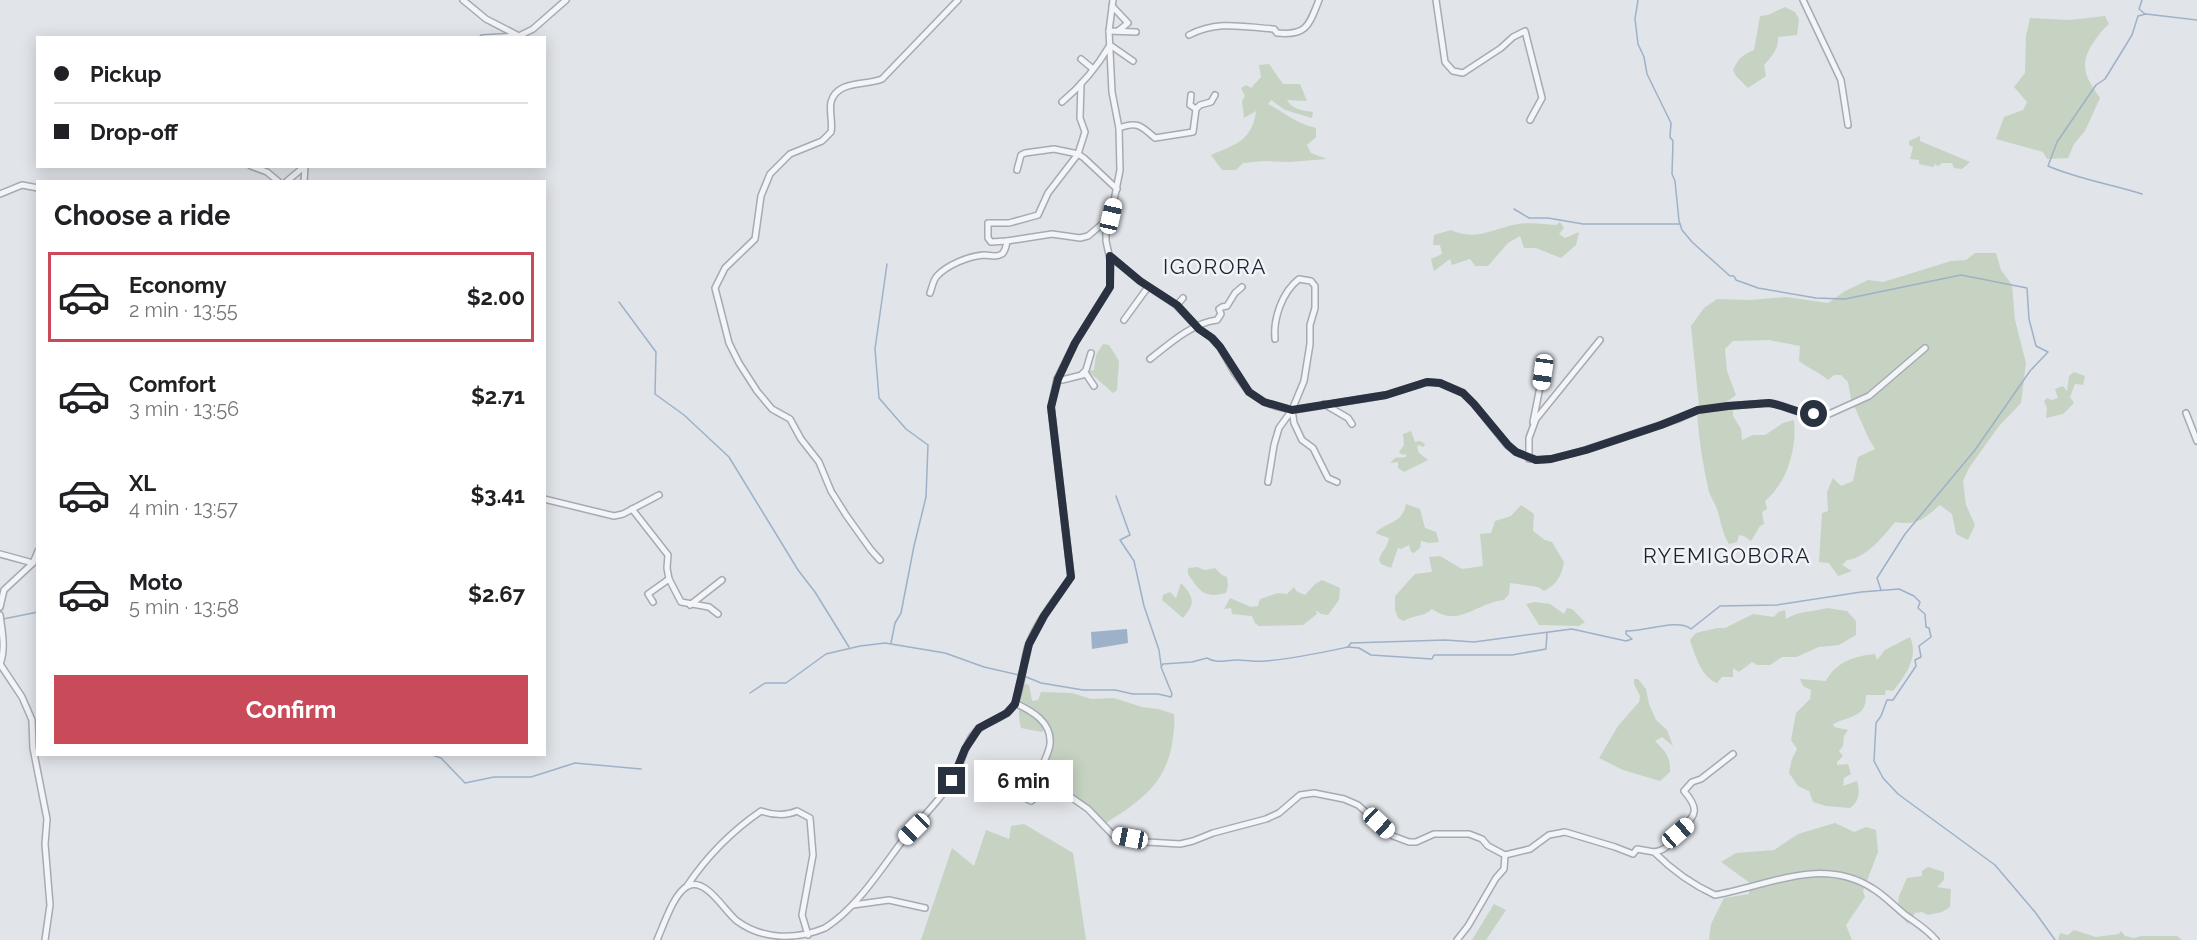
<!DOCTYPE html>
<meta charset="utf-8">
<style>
:root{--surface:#fff;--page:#f6f6f6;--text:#202124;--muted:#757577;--line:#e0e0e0;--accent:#c94b5a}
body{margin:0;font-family:Raleway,sans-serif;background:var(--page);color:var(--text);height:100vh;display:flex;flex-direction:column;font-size:22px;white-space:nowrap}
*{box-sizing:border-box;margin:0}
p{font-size:20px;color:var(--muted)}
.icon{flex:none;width:33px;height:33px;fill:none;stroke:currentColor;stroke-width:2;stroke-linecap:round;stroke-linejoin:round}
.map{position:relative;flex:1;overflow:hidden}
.details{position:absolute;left:36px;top:180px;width:510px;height:576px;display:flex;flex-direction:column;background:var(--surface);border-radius:0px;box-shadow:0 3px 15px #0003}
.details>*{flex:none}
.banner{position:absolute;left:36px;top:36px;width:510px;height:132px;border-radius:0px;box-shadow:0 3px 15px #0003;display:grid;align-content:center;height:132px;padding:0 18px;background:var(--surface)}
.end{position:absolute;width:27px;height:27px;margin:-14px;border:8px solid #2a3140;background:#fff;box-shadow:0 0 0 3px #fff}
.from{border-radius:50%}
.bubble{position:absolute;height:42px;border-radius:0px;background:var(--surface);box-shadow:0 3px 15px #0003;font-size:20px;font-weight:700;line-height:42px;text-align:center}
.car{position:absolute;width:18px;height:36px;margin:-18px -9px;border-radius:8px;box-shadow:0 0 4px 2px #0007;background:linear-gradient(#fff 24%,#345 0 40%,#fff 0 76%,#345 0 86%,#fff 0)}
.banner b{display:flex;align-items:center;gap:21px;height:57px;font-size:22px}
.banner b+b{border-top:2px solid var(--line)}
.banner i{width:15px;height:15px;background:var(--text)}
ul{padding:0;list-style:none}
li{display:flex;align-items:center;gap:18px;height:90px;margin:0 12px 9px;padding:0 6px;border:3px solid transparent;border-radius:0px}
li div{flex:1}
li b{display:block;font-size:22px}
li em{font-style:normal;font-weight:700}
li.current{border-color:var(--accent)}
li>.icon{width:54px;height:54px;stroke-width:1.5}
h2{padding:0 18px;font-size:27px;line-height:72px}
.button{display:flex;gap:12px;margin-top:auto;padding:12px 18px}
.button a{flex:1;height:69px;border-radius:0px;background:var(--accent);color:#fff;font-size:24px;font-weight:700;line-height:69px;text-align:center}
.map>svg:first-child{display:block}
.green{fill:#c6d3c2}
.water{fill:#9db1c8}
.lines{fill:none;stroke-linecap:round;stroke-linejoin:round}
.stream{stroke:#9db1c8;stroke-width:1.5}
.minor-casing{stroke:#a6abb3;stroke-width:8}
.minor{stroke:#f4f5f8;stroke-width:5}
.route{stroke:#2a3140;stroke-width:8}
.labels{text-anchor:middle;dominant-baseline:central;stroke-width:5;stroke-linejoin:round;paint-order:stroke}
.quarter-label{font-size:21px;letter-spacing:1.5px;fill:#1c2231;stroke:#f1f3f7}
</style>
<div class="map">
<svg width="2197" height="940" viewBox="0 0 2197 940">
<rect width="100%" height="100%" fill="#e1e4e9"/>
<!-- green -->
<g class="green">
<path d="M1785,7L1795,12L1799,19L1797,35L1778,37C1779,48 1772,57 1764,65L1766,76L1748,88L1736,76L1733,70C1738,59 1742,55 1754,50L1760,16L1768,15Z"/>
<path d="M2105,16L2109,24C2101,31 2097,37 2091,46C2079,68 2087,79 2100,98L2085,131L2074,144L2068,158L2047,159L2043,152L1996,139L2004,117L2023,110L2027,102L2014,87L2025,73L2026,36L2030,18L2069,20Z"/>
<path d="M1269,64L1283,84H1300L1307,101L1287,100C1291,109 1304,111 1313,112L1312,118L1285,110L1271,100L1268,104C1287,114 1295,123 1316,128V137L1307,145L1311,153L1327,159L1289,162L1264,161L1243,163L1236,170H1222L1211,155C1236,144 1252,141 1256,111L1244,118L1242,101L1245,96L1241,88L1246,85L1251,88L1261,77L1259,65Z"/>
<polygon points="1920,136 1920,141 1970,162 1962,169 1954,168 1952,163 1942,163 1938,166 1935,164 1933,167 1919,164 1919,160 1910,159 1913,147 1909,145 1909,141"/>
<path d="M1560,222L1564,228L1559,234L1565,238L1579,232L1576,245L1561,258L1536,248H1524L1520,236L1508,243L1488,266H1475L1470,259L1452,265L1450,259L1434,271L1431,259L1442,254L1440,245H1433L1434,235L1451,230C1477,242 1493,228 1518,224C1531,222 1544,224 1556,225Z"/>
<path d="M1975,253H1996L2001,270L2012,285L2015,320L2026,363L2021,403L1999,426L1969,468L1963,481L1966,505L1975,525L1968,540L1956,534L1952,514L1940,505C1923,519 1918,526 1895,522C1883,537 1866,558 1847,560L1842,565L1852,571L1838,576L1829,563L1819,562L1822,513L1828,511L1827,492L1833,478L1841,486L1853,481L1858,457L1875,449L1869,439L1851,399L1848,382L1841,375H1834L1828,380C1819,372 1808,368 1799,361L1800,346L1769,340L1733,341L1725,349L1727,371L1736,395L1725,403L1699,406L1691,326L1704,308L1717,299L1749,300L1786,297L1828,303L1845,291L1868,280L1883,282L1951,261L1966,260Z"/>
<polygon points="1103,344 1109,345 1119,361 1117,390 1113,393 1088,371 1094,370 1096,355"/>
<polygon points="2074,372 2085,376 2083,385 2075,384 2070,397 2074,403 2063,414 2046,418 2047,408 2044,401 2047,398 2052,400 2058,398 2055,389 2063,386 2067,391 2069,376"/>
<path d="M1713,410H1733V416L1741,429L1742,440L1753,435H1765L1783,423L1794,420C1797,449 1787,483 1765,501L1767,509L1762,512L1764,524L1760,526L1751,541L1744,536L1739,535L1737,542L1729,544C1722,533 1721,521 1717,509C1715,503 1711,498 1709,492C1703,466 1699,440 1697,414Z"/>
<polygon points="1411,431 1415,442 1420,441 1425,444 1424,447 1419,445 1417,447 1419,453 1428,460 1404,472 1398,468 1398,462 1390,463 1395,458 1406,457 1406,454 1403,455 1399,452 1404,445 1403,434"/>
<path d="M1406,504L1420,509L1425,528L1436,532L1439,542L1429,543L1421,541L1420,548L1414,553L1411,552L1409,545L1401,549L1398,548L1391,568L1381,564L1379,560C1381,551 1387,549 1389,538L1375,533C1388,521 1402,524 1406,504Z"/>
<path d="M1521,505L1534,514L1533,531L1545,540L1552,542L1564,562C1561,577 1557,584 1544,591L1538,587L1510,583L1509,594L1504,600C1475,603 1460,628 1432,609C1422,618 1415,614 1404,621L1398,618L1395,610V596L1415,574L1432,572L1429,557L1440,556L1462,569L1483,566L1480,534L1491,533L1495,521L1511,516Z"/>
<path d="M1197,567L1205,570L1215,568L1222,575L1227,577L1228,586L1226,593C1203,599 1200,591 1188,574V568Z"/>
<polygon points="1322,580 1340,588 1339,600 1328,615 1321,614 1316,610 1317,614 1303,625 1259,626 1255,623 1252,616 1232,614 1231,608 1224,609 1230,598 1251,607 1258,606 1260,599 1278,593 1287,594 1294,587 1296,591 1305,595 1315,584"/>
<path d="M1181,583C1194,597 1196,603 1183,618L1162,600L1163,595L1170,592L1176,598Z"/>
<polygon points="1535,602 1550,604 1564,614 1567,608 1572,609 1585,622 1579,626 1539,625 1526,604"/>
<path d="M1827,608L1847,611L1856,621V635L1839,645L1819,647L1796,657H1782L1770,665H1757L1752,662L1739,672L1733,668V677H1722L1717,683C1701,677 1695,655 1690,640L1696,633L1717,628H1725L1753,614L1774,617L1778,612L1785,610L1786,619C1798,611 1813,612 1827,608Z"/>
<path d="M1910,637C1919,657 1906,675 1893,691L1886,690L1885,695H1866C1866,718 1851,715 1833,724L1834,727L1848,730L1844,736L1843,746L1839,751L1843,756L1837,762V765L1848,764L1851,774L1844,778L1843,786L1857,781C1860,792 1860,800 1850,808L1826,806L1813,802L1809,791L1798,786L1789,773L1792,759L1797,749L1791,740L1796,713L1810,699L1811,690L1803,686L1800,679L1826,681C1836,662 1854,656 1875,654L1877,660L1885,650Z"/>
<path d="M1634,679H1638L1646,689L1649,704L1656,720L1667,730L1673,746L1662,737L1655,741C1665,751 1671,757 1670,772L1660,781L1623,770L1599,758L1618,726L1639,702L1640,696L1634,684Z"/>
<path d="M1025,684L1029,685L1032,701L1038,700L1041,692L1072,693L1091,699L1114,698L1142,707L1158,709L1174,714C1175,722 1174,729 1173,737C1168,782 1142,800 1106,823L1048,774C1048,756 1055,742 1048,725L1042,732L1021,728C1017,712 1019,698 1025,684Z"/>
<polygon points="1835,823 1854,832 1866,827 1876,830 1878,852 1863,891 1865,897 1846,925 1852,940 1709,940 1711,924 1724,898 1749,894 1750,883 1721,862 1736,853 1774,850 1798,834"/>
<polygon points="1024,824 1073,853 1086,940 921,940 952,848 974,866 986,830 1009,839 1011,826"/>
<polygon points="1928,867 1944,872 1944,880 1937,887 1951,889 1950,907 1942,912 1928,915 1922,912 1915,913 1908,924 1897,912 1899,896 1907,878 1922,876 1922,871"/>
<polygon points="1494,904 1506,910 1486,940 1472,940"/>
<polygon points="2074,930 2096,937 2119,934 2121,931 2125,936 2134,938 2141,936 2177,936 2182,940 2058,940 2060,933 2068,935"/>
</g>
<!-- water -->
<polygon class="water" points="1127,629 1128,643 1092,649 1091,632"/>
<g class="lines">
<!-- stream -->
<g class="stream">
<polyline points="1638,0 1635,19 1638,44 1644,57 1647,74 1671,123 1670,137 1673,141 1672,174 1675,181 1679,221 1682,230 1692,242 1730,276 1734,276 1736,280 1758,288 1816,298 1845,299 1961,275 2027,288 2029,319 2036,346 2048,352 2030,371 1975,450 1905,534 1877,578 1881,590"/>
<polyline points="2142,0 2139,9 2145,14"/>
<path d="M2142,194C2110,184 2078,179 2048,166L2057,142L2096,85L2105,79L2132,35L2138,16L2146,14L2197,20"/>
<polyline points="1514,209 1529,218 1548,218 1583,224 1680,224"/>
<polyline points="887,264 875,349 879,398 906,429 928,445 926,497 914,546 901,613 895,623 891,643"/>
<polyline points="619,302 656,352 655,394 684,415 729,457 798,570 815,592 849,647"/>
<polyline points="1116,496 1130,535 1120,540 1134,561 1144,606 1159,650 1161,665"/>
<polyline points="3,619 38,612"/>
<polyline points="1348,647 1359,648 1371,655 1432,659 1434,655 1512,655 1546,649 1547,633"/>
<path d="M1024,676L1041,683L1083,690H1115L1133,694H1158L1171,697L1172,694L1161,667L1163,664L1192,662L1207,658C1217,664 1225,660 1237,660C1247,660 1256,662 1265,661C1293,659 1320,653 1348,647L1351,643L1445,640L1474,642L1572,629L1626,641L1632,639L1626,634V631C1644,632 1678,618 1691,629L1720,606L1777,605L1861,592L1899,589L1914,596L1920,602L1918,608L1925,614L1926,627L1929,628L1931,637L1919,646L1921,657L1915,660L1916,666L1893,700H1887L1881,716L1876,723L1874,761L1883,778L1898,794L1995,865L2035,912L2055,940"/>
<polyline points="750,693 765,683 786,683 826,654 860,646 885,643 945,653 984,667 1019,675"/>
<polyline points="429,754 441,758 465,783 494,777 531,777 575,763 641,769"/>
</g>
<defs>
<g id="minor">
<polyline points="463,0 486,19 517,35"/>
<polyline points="1436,0 1445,62 1453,71 1463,73 1501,48 1513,37 1525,31 1542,98 1530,120"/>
<polyline points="1803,0 1841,80 1848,125"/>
<polyline points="1112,6 1128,23 1118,31"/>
<polyline points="1109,31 1136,32"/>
<path d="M1189,35C1219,20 1242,27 1274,29L1277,33C1307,36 1309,25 1319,0"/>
<polyline points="483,38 519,36 533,29 566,0"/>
<polyline points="1081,59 1093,69"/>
<polyline points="1191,95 1190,105 1196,109"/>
<path d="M1062,102C1081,86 1097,67 1110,45L1133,61"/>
<path d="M1119,128C1138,121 1141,126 1155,138L1193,132L1196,109L1200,105L1211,102L1215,95"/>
<polyline points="251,166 267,172 279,182"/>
<polyline points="1017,170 1021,155 1025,153 1054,149 1078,154 1085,132 1080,118 1081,84"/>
<polyline points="286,182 305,166"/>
<polyline points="304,182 305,166"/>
<polyline points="0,194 22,185 38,188"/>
<polyline points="1007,241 991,242 988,238 988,223 1009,223 1038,215 1048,193 1078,154 1084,158 1117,189"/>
<path d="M1110,256L1140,281L1176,305L1199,329L1212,338L1220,347L1234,372L1249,392L1264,402L1275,406L1292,410L1300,409L1386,395L1427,382L1440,383L1463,393L1474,404L1507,445L1516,452L1536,460L1551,459L1585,450L1678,419L1698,410L1728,406L1769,403C1789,406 1808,420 1829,414L1869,396L1925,348"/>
<path d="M930,293C932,288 933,280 937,276C947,265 969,256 984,255C990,255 996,258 1002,254C1006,250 1006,246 1007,241L1052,234L1080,238L1088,236L1107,220"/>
<polyline points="1177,305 1183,298"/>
<polyline points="1124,320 1148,287"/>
<path d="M1275,339C1273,319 1282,292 1299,279L1311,281L1315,286V308L1310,325V344L1304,381L1292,410L1294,423L1302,440L1313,448L1328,478L1337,482"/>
<path d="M1150,359C1169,344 1192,323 1217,320L1221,314L1219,309L1222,307L1227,306L1235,293L1242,287"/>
<polyline points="1082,374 1086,370 1091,353"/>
<polyline points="1057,379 1062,380 1086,374 1094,386"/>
<polyline points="1324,404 1348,418 1352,424"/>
<polyline points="2186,413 2197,441"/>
<polyline points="1533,422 1543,372 1540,361"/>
<polyline points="1529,459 1529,438 1536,419 1600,340"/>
<polyline points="1268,482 1274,445 1279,428 1292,410"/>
<polyline points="544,499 614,516 623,514 659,495"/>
<polyline points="632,509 668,555 667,568 669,579 681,602 709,607 718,614"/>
<polyline points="0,554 33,563"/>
<path d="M880,560L871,550L846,515L831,491L819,462L801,439L790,419L772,409L757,391L739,363L729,343L715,288L725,268L755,239L761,196L770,174L790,154L822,141L831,132C833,122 829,112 831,102C837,80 865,86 882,79L958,0"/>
<polyline points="653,602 648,594 669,579"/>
<polyline points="690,605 722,580"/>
<polyline points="0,607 4,590 33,563 38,551"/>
<path d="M0,615C2,631 6,649 0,664"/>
<polyline points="0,664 22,697 32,720 33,748 47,819 45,844 50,905 45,940"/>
<path d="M1015,703C1032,711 1052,722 1050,744C1049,754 1042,763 1041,772L1068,795L1088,809L1113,835L1147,842L1180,844L1193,841L1213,833L1266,819L1279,813L1300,795L1314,793L1344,799L1358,805L1393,836L1409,842H1416L1434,834H1469L1482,839L1488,846L1505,855L1530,849L1549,835L1565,832L1615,847L1633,854L1637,849L1654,852"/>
<path d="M1733,754L1701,779L1692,782L1684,791C1704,814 1691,817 1677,835C1669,845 1666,850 1654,852C1672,870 1691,884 1715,895C1768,886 1821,856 1872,888C1884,895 1893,905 1904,914C1916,923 1927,929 1936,940"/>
<polyline points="997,791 1008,790 1031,801 1035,798 1041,772"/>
<path d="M687,886C707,856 732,831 761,811C772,815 786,816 797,811L810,818L813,855L802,915L808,935"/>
<polyline points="853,905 889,900 925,908"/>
<path d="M657,940C663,927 674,892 688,886C706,877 725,912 737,921C763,940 796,940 825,928C856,909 881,869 903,840C919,820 938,803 952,781C961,767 963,750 972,736C983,720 1006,721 1015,703C1023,686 1022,664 1028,646C1037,621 1056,599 1071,577L1051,407L1057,379L1075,343L1110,287L1111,264L1106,241V229L1111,216L1120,170L1119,128L1112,92L1109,31L1113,0"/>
<polyline points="1457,940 1468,926 1496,878 1504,869 1505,855"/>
</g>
</defs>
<!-- minor casing -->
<use href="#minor" class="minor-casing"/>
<!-- minor -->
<use href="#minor" class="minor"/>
</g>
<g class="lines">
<!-- route -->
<path class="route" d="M952,781L965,749L979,728L1007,713L1015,704L1029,644L1044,616L1071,577L1051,407L1058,379L1075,343L1110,287V256L1140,281L1177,305L1199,329L1212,338L1220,347L1249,392L1264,402L1292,410L1386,395L1427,382L1440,383L1463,393L1474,404L1508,445L1516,452L1536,460L1551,459L1586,450L1661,425L1698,410L1728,406L1769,403C1785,405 1798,414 1814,414"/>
</g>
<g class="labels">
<!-- quarter labels -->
<g class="quarter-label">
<text x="1215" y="266">IGORORA</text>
<text x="1727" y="555">RYEMIGOBORA</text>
</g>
</g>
</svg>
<i class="end from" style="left:1814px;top:414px"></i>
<i class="end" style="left:952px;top:781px"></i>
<div class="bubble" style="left:974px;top:760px;width:99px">6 min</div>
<i class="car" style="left:1111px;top:216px;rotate:13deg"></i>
<i class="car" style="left:1543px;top:372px;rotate:188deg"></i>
<i class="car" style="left:1379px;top:823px;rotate:133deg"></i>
<i class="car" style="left:914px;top:829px;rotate:225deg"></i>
<i class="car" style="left:1678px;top:833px;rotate:49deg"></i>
<i class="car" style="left:1130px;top:838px;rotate:281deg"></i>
<div class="banner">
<b><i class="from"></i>Pickup</b>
<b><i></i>Drop-off</b>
</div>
<section class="details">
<h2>Choose a ride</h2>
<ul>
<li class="current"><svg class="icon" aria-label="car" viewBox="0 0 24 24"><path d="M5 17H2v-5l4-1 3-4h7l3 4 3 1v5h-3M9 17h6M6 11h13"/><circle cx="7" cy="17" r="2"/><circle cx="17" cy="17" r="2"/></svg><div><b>Economy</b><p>2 min · 13:55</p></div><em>$2.00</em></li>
<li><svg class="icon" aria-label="car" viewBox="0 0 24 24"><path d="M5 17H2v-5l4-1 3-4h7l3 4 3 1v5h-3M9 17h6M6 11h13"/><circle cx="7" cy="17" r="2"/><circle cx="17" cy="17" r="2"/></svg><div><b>Comfort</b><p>3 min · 13:56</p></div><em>$2.71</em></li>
<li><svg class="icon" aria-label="car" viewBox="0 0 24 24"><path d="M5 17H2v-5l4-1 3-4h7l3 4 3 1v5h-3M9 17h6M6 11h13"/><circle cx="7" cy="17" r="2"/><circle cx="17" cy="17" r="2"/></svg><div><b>XL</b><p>4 min · 13:57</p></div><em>$3.41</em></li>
<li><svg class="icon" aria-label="car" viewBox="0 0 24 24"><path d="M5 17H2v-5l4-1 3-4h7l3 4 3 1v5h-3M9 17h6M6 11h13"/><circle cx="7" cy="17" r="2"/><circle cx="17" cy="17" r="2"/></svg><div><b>Moto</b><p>5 min · 13:58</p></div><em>$2.67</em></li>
</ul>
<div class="button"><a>Confirm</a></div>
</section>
</div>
